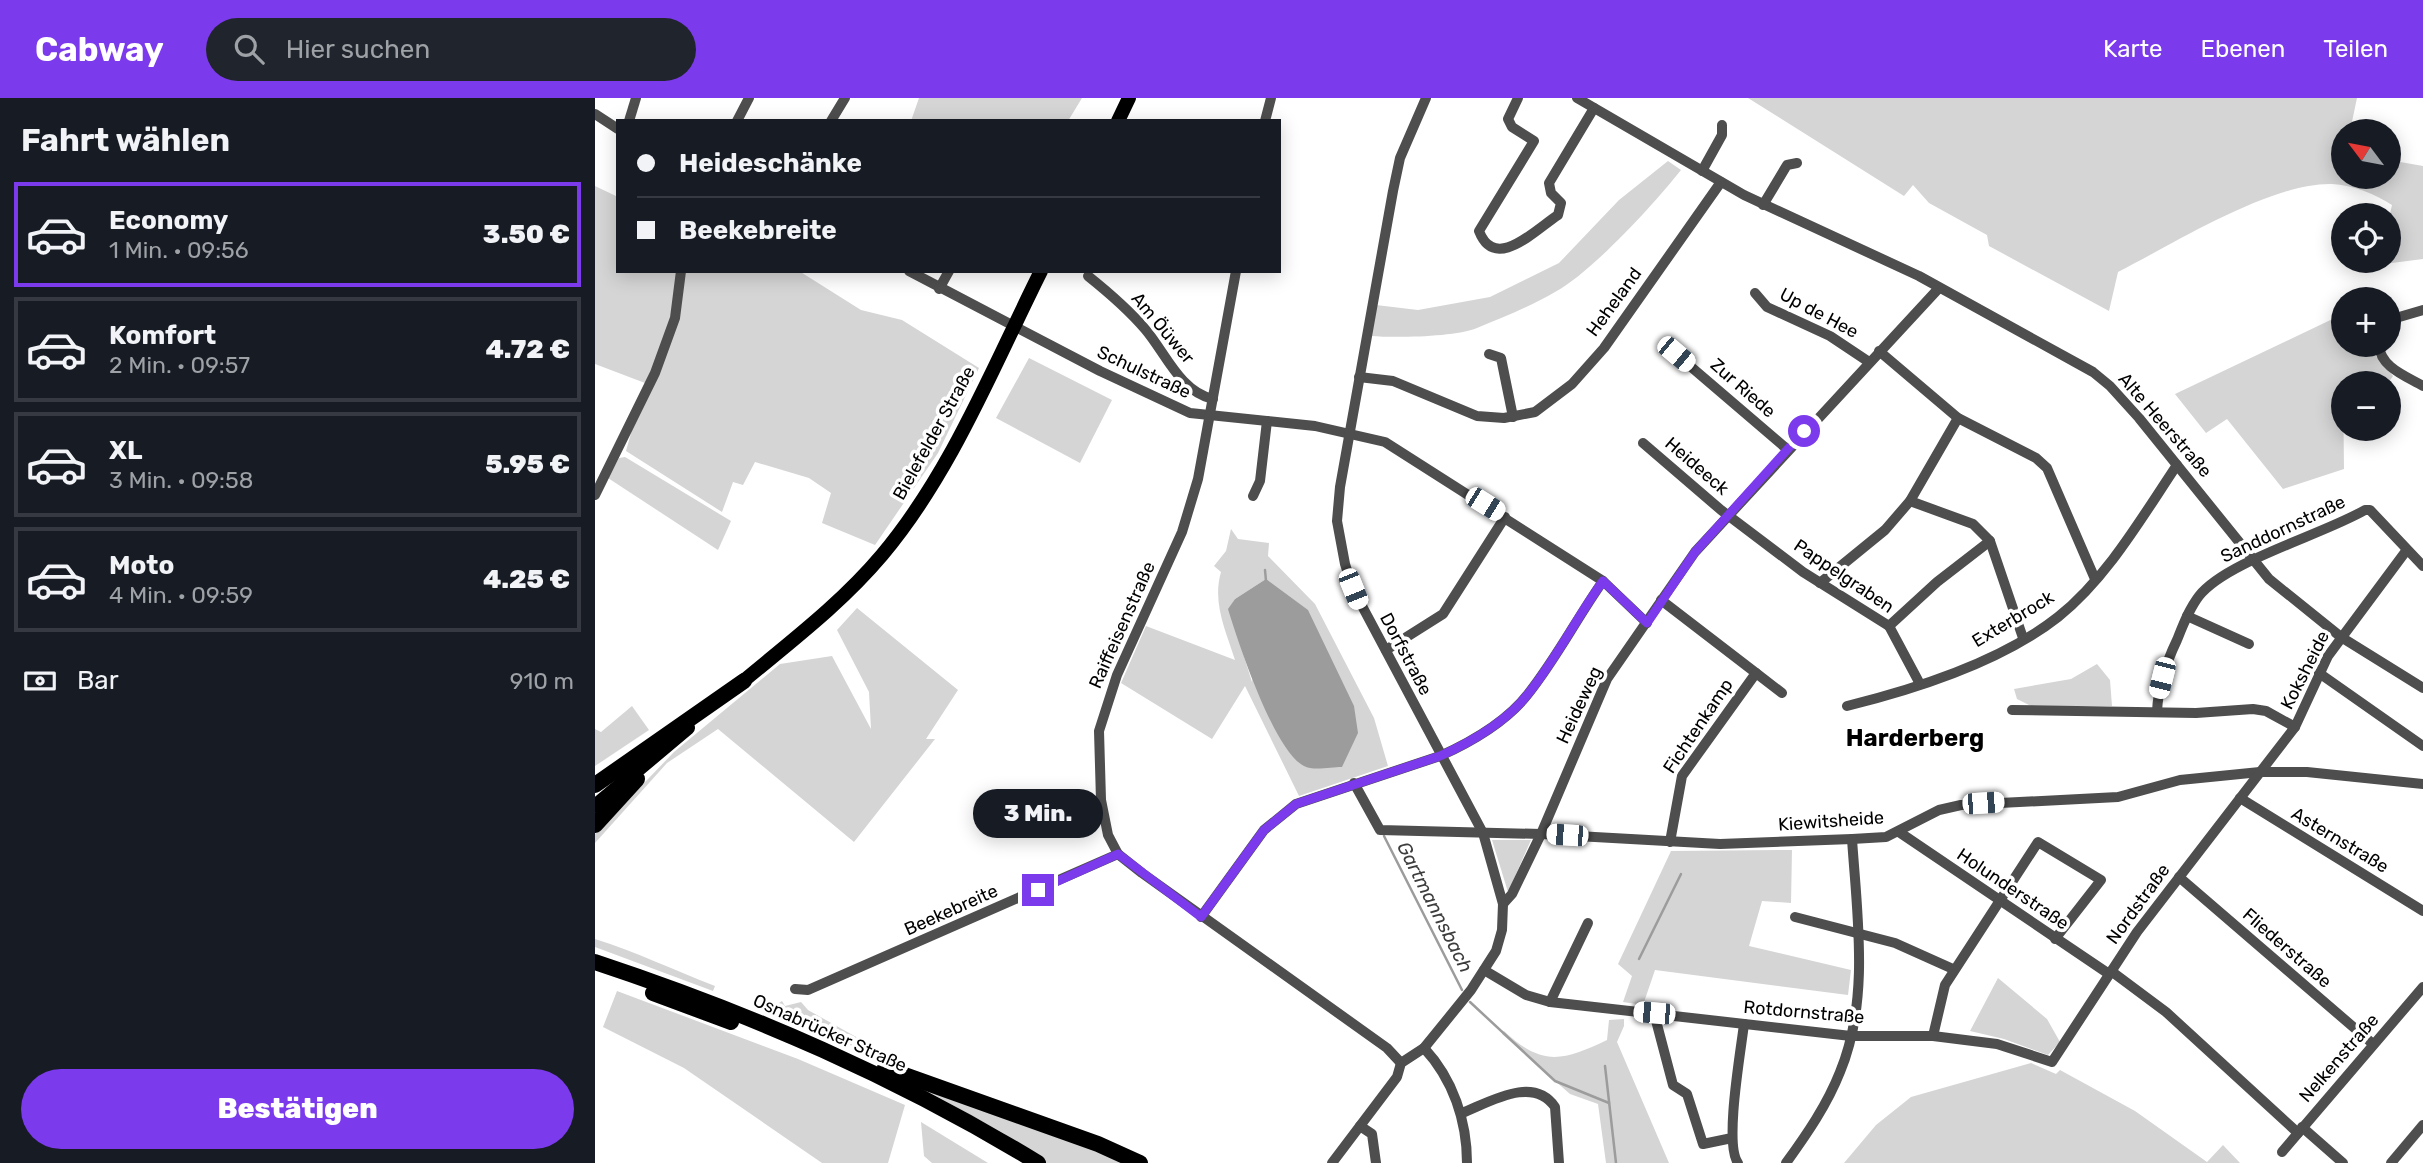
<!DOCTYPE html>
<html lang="de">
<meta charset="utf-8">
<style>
:root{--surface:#171b24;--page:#20242c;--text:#f1f3f6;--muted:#9ea1a6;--line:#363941;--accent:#7c3aed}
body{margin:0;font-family:Rubik,sans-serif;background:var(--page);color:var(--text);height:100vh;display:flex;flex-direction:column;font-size:26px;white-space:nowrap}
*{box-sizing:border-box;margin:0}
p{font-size:23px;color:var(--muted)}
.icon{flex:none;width:38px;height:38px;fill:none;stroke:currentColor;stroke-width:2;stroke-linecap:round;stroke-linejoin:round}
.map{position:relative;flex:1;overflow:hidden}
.panel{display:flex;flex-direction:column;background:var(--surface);width:595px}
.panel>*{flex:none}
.banner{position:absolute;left:21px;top:21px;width:665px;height:154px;border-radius:0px;box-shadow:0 4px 18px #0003;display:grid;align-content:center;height:154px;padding:0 21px;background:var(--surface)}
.needle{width:46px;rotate:302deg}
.tools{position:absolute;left:1736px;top:21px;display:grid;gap:14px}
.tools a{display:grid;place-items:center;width:70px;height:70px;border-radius:50%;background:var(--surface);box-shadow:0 4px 18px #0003;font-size:35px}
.end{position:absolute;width:32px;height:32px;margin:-16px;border:9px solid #7c3aed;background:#fff;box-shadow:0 0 0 4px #fff}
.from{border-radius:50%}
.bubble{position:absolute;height:49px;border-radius:24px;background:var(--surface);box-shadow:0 4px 18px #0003;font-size:23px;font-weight:800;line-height:49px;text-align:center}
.car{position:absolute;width:21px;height:42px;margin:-21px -10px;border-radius:9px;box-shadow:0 0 5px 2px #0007;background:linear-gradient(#fff 24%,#345 0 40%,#fff 0 76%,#345 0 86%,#fff 0)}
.banner b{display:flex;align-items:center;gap:24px;height:66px;font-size:26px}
.banner b+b{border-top:2px solid var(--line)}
.banner i{width:18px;height:18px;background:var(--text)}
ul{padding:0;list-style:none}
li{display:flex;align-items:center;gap:21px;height:105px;margin:0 14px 10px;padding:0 7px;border:4px solid var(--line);border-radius:0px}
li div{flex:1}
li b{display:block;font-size:26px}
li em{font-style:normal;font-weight:800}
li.selected{border-color:var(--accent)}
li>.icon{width:63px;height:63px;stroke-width:1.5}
h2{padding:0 21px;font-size:32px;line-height:84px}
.pay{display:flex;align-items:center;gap:18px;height:77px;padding:0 21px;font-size:26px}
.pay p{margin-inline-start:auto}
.action{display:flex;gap:14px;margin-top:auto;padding:14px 21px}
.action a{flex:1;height:80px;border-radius:42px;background:var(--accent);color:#fff;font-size:28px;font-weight:800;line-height:80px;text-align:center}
header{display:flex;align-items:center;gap:42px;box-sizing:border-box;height:98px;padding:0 35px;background:var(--accent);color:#fff}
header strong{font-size:33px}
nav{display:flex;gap:38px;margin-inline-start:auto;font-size:24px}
.search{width:490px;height:63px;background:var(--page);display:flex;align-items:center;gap:18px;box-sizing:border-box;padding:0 24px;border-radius:38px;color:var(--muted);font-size:26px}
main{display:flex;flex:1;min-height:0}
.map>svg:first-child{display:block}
.green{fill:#d5d5d5;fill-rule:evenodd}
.water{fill:#9c9c9c}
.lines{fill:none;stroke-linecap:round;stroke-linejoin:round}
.stream{stroke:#9c9c9c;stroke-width:2.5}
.minor{stroke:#4e4e4e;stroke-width:10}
.major{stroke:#000;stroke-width:14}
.highway{stroke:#000;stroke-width:16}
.route{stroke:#7c3aed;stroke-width:9}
.labels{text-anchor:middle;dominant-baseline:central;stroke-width:7;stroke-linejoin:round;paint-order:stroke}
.street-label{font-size:18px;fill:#000;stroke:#fff}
.water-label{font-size:19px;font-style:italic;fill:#3d3d3d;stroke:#fff}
.district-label{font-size:24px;font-weight:bold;fill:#000;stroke:#fff}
</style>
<header>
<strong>Cabway</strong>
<div class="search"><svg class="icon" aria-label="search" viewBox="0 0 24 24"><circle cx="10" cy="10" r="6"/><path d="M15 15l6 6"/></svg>Hier suchen</div>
<nav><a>Karte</a><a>Ebenen</a><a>Teilen</a></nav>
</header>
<main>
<section class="panel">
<h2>Fahrt wählen</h2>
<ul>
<li class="selected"><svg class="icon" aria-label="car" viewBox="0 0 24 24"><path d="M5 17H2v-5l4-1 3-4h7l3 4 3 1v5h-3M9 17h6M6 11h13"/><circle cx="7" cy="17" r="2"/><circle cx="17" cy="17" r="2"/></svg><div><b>Economy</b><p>1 Min. · 09:56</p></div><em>3.50 €</em></li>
<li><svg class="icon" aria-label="car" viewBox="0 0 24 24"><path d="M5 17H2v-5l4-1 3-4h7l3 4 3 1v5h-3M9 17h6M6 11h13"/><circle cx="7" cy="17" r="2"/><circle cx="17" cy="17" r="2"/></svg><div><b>Komfort</b><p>2 Min. · 09:57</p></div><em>4.72 €</em></li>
<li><svg class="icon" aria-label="car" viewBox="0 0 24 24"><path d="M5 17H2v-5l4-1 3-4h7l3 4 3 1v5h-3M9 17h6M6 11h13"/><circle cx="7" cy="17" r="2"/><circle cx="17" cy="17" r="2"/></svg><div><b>XL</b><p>3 Min. · 09:58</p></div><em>5.95 €</em></li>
<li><svg class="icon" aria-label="car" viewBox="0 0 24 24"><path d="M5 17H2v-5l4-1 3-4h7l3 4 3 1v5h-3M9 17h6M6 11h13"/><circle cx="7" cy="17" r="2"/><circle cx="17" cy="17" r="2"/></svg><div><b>Moto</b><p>4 Min. · 09:59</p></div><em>4.25 €</em></li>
</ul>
<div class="pay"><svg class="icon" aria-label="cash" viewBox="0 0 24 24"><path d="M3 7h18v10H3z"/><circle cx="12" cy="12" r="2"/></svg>Bar<p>910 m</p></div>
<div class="action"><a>Bestätigen</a></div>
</section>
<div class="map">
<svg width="1828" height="1065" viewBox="0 0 1828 1065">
<rect width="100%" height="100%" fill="#fff"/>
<!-- green -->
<g class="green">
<polygon points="324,0 487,0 473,23 316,23"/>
<path d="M1153,0H1762L1755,33H1748V79H1794V62L1828,68V161L1781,167L1782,163H1794V120L1797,107C1780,96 1758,87 1737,86C1677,84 1578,146 1523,174L1514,213L1394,148L1392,137L1334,105L1318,87L1309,98Z"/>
<path d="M1073,63L1086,72C1059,106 997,174 960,194C936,208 907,220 882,230C860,239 801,240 776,238L781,207L823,212L895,199L964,165L1024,102Z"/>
<polygon points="0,88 23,99 23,173 204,173 266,212 307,222 384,270 343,355 280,447 227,425 236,395 214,380 160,364 148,387 138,384 127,414 31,353 50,285 0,266"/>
<polygon points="1748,216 1748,247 1779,247 1779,256 1798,278 1793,285 1748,285 1749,371 1688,391 1632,321 1611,335 1580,296"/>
<polygon points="434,260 517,302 485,365 401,320"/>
<polygon points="30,359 136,423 123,452 13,380 24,360"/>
<path d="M636,431L643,441L674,445L673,458L720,506L779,620L793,668L704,698L650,588L617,641L526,585L551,528L640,562C631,533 617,505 626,474L619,468L631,453ZM671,481L657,584L634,511L640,501Z"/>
<polygon points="262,510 363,592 331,641 340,641 259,744 123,631 72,665 0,745 0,736 79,654 185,566 237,558 276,631 274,594 242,532"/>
<polygon points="1502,566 1515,582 1517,608 1436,608 1422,601 1419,591 1476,581"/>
<polygon points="37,608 54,632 0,668 0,631 6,634"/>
<polygon points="897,742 936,742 913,794"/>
<polygon points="1197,752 1196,805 1167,803 1154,848 1256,872 1253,897 1060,872 1048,907 1028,904 1037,878 1023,866 1076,753"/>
<path d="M0,841C41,854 79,872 120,888L118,893L0,849Z"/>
<polygon points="1403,880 1452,921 1465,944 1453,957 1409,941 1375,933"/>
<polygon points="22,893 203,961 310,1007 293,1065 227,1065 89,970 8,929"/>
<polygon points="187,903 190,908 206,904 213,912 272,945 275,955 171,914"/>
<path d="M1029,921V928L1022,944L1074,1065H1011L1003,1006L975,996L907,936L909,933C947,969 968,963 1012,942L1014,922Z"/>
<polygon points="1436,965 1461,976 1465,972 1540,1013 1612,1064 1628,1047 1645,1065 1249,1065 1281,1027 1316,999"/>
<polygon points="325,989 535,1065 451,1065 408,1035"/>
<polygon points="326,1024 393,1065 337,1065 329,1058"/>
</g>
<!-- water -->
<path class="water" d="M671,481L713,512L759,608L763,635L747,669C736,669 718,673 709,668C679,653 643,544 633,511L640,501Z"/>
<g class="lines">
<!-- stream -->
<g class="stream">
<polyline points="670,472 671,483"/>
<polyline points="789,738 867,892"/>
<polyline points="1044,861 1086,776"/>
<polyline points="875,904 960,983 1014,1005"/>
<polyline points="1010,968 1021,1065"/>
</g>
<!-- minor -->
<g class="minor">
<path d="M923,0L913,21L917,29L939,43L884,133C900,174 939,133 963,117L966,105L956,95L954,85L999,10"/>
<polyline points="982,0 1149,97 1324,178 1498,274 1515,288 1544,320 1674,481 1746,539 1828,590"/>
<polyline points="0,16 23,31"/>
<polyline points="34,23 41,0"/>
<polyline points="142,23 154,0"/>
<polyline points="236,23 250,0"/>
<polyline points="670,23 676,0"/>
<polyline points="1107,73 1127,37 1127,27"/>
<polyline points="1168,107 1192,67 1202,65"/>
<polyline points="314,173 505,273 595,315 720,328 790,344 1008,483 1052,525"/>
<polyline points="641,173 603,381 587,434 522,577 504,633 506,702 513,737 523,756 547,775 792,950 806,965"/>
<path d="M493,178C513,194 533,211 550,231C570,254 585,294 618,301"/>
<polyline points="344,191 354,173"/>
<polyline points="1160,195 1172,209 1235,238 1274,264"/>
<polyline points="1794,222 1828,212"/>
<path d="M1784,247C1785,269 1811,278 1828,288"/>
<polyline points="1284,253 1363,320 1441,360 1452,370 1500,481"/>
<polyline points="894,256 906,260 918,319"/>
<polyline points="1081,256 1192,351"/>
<polyline points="764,279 798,283 882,318 909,320 940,314 977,286 1009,250 1126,84"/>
<polyline points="1048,345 1126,412 1208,474 1294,528 1325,586"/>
<polyline points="0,397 60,275 80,220 86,173"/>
<polyline points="658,398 665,383 672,323"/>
<polyline points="1315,403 1378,426 1395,443 1428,540"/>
<polyline points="1225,485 1290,432 1315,403 1363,320"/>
<polyline points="1066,502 1161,575 1087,678 1075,744"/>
<polyline points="1592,518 1654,546"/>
<polyline points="1294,528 1342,484 1395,443"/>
<polyline points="791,552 848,516 910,419"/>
<polyline points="1161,575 1187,595"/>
<polyline points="1724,575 1828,648"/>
<path d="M1252,608C1321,591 1406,564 1463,519C1512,480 1547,419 1582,367"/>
<polyline points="1417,612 1601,615 1658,611 1671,613 1700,629"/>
<path d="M1562,614C1563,588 1571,565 1582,542C1588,527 1594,511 1604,498C1632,463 1727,437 1770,412H1775L1828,468"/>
<polyline points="759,685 785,732 946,736 1125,746 1257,741 1291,739 1344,712 1366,707 1523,699 1585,682 1665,674 1712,674 1828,686"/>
<polyline points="1645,700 1828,813"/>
<polyline points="1304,734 1514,876"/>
<polyline points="1584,779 1778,946"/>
<polyline points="908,806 917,796 946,736 1012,581 1100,454 1344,190"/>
<path d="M606,819L669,732L701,706L845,658C876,644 912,623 933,596C961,561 982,520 1008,483"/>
<polyline points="1200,819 1300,845 1358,871"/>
<polyline points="889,872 931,897 955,904 1256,938 1338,938 1402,946 1457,964 1542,834 1700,629 1733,558 1811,453"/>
<polyline points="1516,873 1571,914 1703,1035"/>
<polyline points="200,891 213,892 523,756"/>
<polyline points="955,904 993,825"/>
<polyline points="1059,915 1078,987 1092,996 1108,1046 1137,1040"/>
<polyline points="1338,938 1350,887 1443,744 1506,782 1460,841"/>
<path d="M829,950C858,981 872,1023 872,1065"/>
<path d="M867,1015C895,1004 938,977 960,1009L964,1065"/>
<polyline points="765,1028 777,1036 781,1065"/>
<polyline points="1707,1029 1748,1065"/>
<polyline points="1687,1054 1828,889"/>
<polyline points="737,1065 802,979 806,965 829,950 876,892 901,853 907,832 908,806 888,735 758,491 750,466 742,423 745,389 798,93 805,60 831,0"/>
<path d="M1143,1065C1129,1047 1146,952 1149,926"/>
<path d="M1191,1065C1212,1036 1232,1007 1245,974C1275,902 1262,816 1257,741"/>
<polyline points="1796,1065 1828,1027"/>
</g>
<!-- major -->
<g class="major">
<polyline points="523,23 534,0"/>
<path d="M140,590C191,547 244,508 287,457C356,375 398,269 446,173"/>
<polyline points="0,708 93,630"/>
</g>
<!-- highway -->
<g class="highway">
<polyline points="0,687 149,583"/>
<polyline points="0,727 42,681"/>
<path d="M0,864C157,916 302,979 443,1065"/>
<polyline points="58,895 136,924"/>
<polyline points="290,970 503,1046 545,1065"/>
</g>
</g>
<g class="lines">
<!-- route -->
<path class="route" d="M443,792L523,756L606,819L669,732L701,706L845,658C876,644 912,623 933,596C961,561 982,519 1008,483L1052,525L1100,454L1209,333"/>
</g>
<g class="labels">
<!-- street labels -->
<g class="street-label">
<text transform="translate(1019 204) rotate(-54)">Heheland</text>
<text transform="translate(1224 215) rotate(28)">Up de Hee</text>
<text transform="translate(568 230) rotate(50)">Am Öüwer</text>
<text transform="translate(549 274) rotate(25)">Schulstraße</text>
<text transform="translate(1148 290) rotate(41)">Zur Riede</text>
<text transform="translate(1570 327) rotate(49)">Alte Heerstraße</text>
<text transform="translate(339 335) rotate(-61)">Bielefelder Straße</text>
<text transform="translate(1102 368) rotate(41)">Heideeck</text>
<text transform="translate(1688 431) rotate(-25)">Sanddornstraße</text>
<text transform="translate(1249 478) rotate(34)">Pappelgraben</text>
<text transform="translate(1418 521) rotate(-31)">Exterbrock</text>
<text transform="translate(527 527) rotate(-66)">Raiffeisenstraße</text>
<text transform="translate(811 556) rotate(62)">Dorfstraße</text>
<text transform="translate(1710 572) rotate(-63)">Koksheide</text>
<text transform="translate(984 607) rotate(-65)">Heideweg</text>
<text transform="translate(1103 628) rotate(-56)">Fichtenkamp</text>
<text transform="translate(1236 723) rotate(-4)">Kiewitsheide</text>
<text transform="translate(1745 742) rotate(31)">Asternstraße</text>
<text transform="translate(1418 791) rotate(34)">Holunderstraße</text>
<text transform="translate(1543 806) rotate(-54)">Nordstraße</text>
<text transform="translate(356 812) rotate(-24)">Beekebreite</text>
<text transform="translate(1692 850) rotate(41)">Fliederstraße</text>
<text transform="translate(1209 914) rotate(5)">Rotdornstraße</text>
<text transform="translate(235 935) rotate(24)">Osnabrücker Straße</text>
<text transform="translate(1744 960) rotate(-49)">Nelkenstraße</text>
</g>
<!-- water labels -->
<g class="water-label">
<text transform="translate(840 809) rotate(63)">Gartmannsbach</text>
</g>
<!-- district labels -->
<g class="district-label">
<text x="1320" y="640">Harderberg</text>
</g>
</g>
</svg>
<div class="tools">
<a><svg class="needle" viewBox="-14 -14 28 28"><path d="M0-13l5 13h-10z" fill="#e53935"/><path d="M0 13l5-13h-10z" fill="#9ea1a6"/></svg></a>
<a><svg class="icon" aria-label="locate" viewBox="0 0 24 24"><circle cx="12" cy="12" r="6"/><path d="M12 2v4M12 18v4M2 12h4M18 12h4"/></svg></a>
<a>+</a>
<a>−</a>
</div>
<i class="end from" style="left:1209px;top:333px"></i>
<i class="end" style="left:443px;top:792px"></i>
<div class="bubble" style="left:378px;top:691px;width:130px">3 Min.</div>
<i class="car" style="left:1081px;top:256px;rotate:130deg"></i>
<i class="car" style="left:890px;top:406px;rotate:122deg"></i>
<i class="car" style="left:758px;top:491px;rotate:158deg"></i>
<i class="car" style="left:1567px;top:580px;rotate:194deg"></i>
<i class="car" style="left:1388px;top:705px;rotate:86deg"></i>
<i class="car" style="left:972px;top:737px;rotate:274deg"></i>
<i class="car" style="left:1059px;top:915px;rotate:275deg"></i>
<div class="banner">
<b><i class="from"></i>Heideschänke</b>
<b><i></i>Beekebreite</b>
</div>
</div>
</main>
